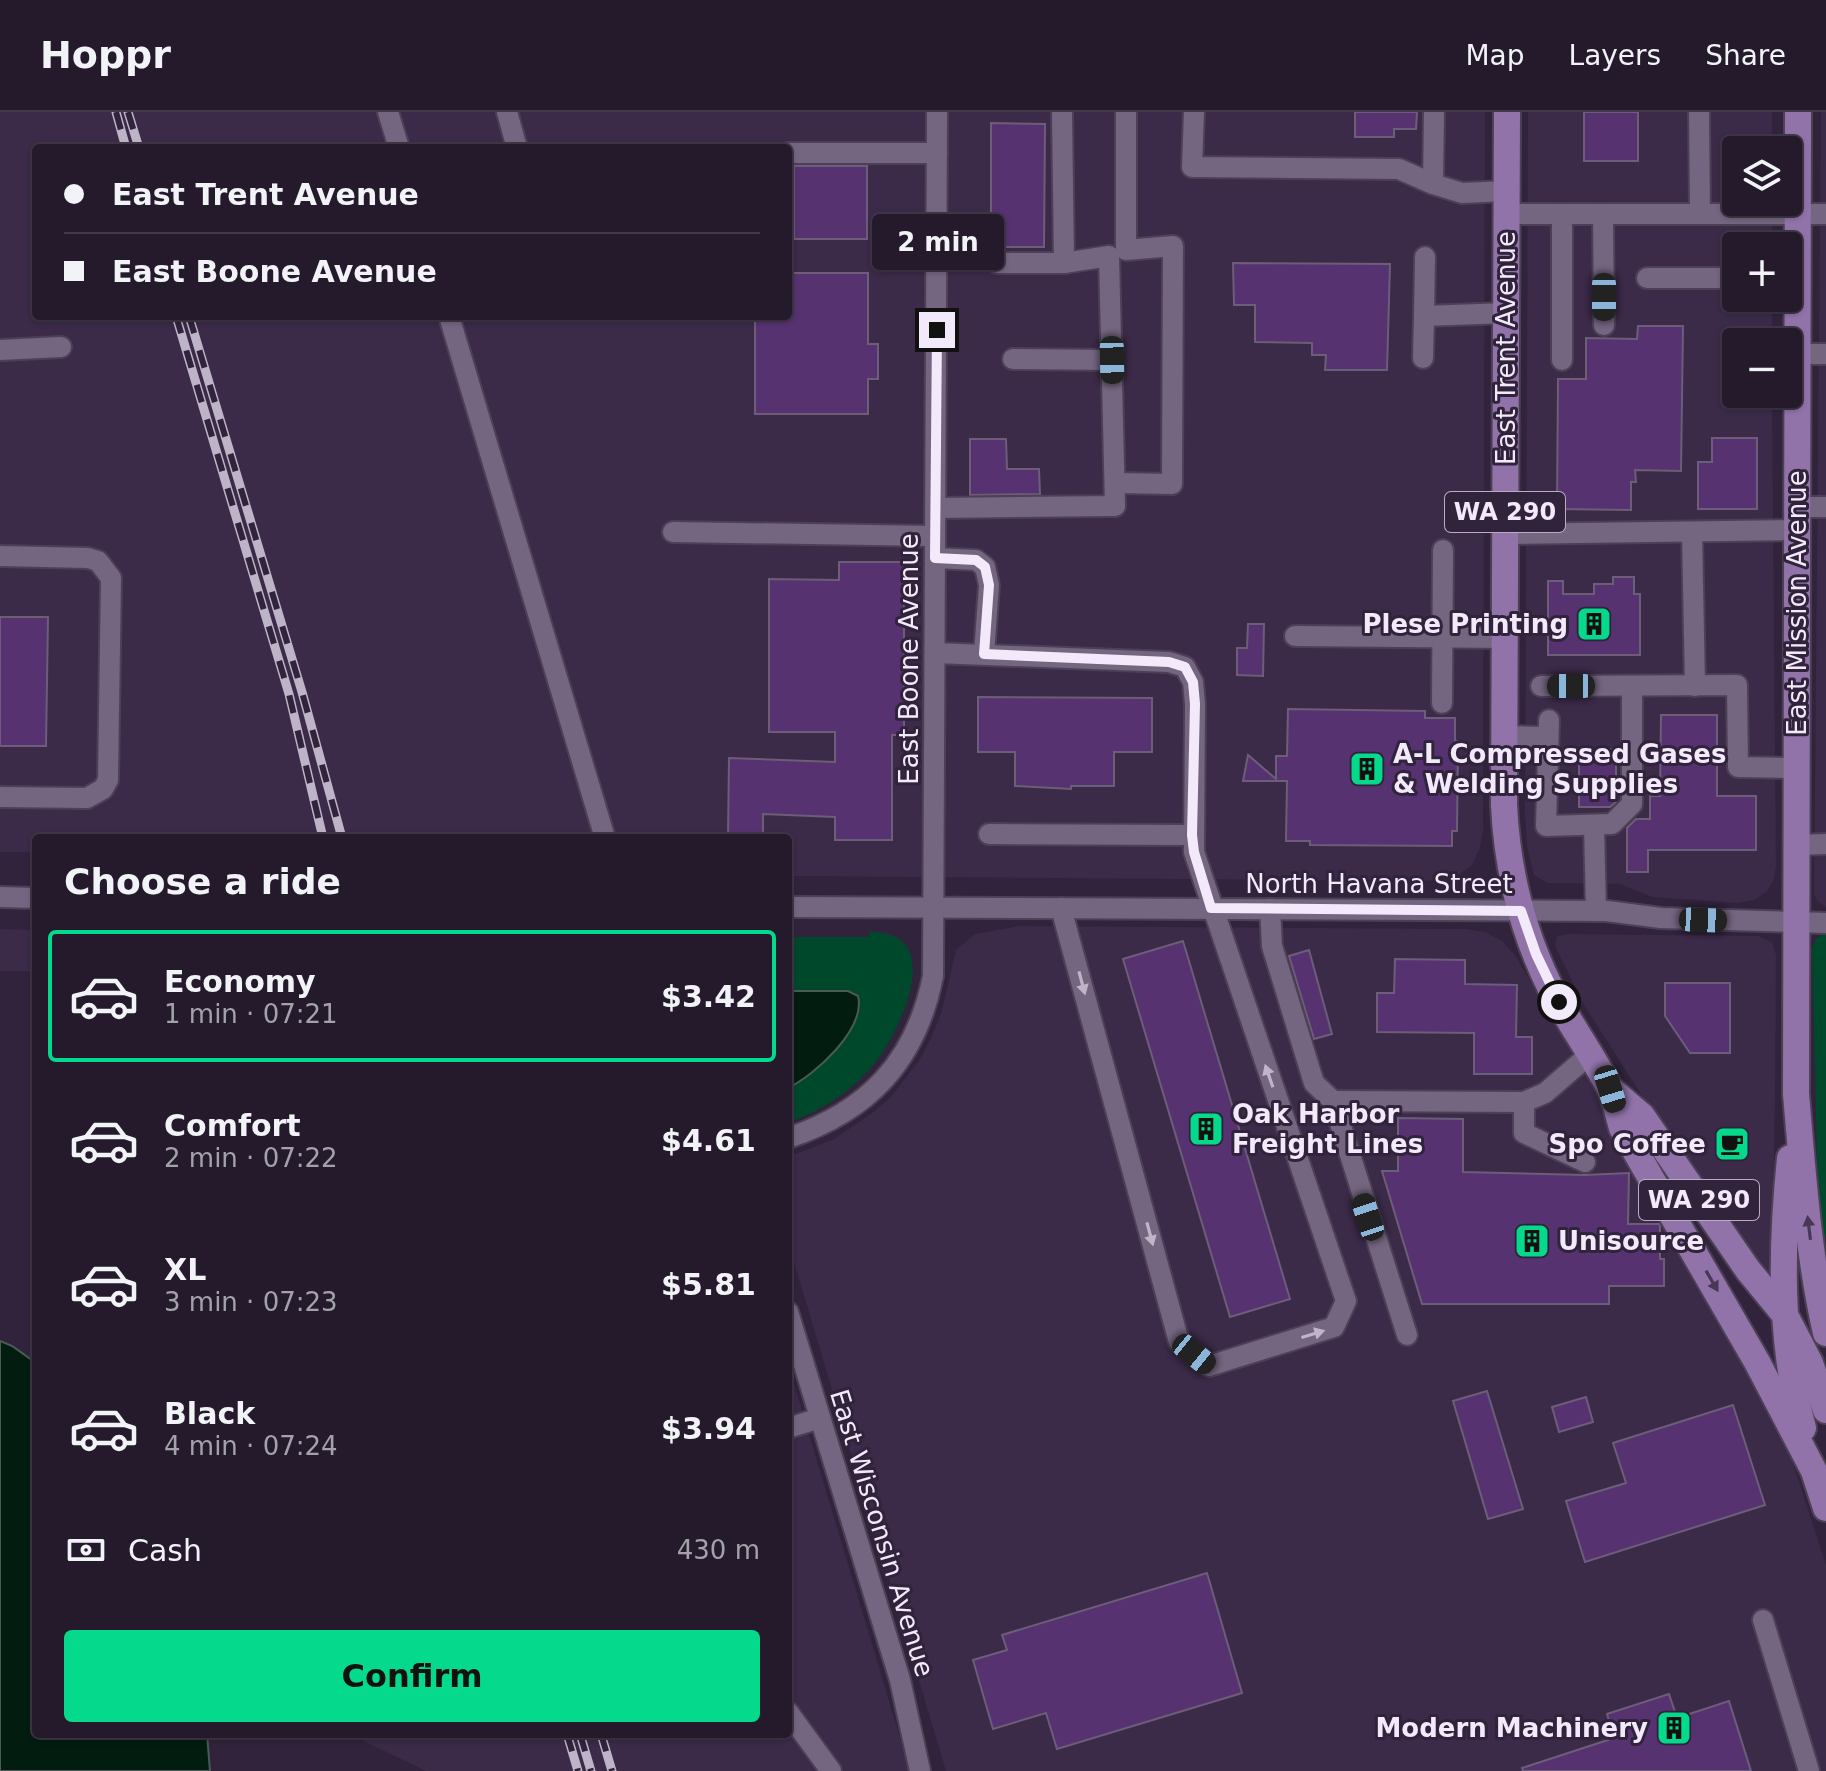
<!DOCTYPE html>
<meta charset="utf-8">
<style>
:root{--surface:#241a2c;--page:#302738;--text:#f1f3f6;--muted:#a3a1a9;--line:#413848;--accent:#05d98b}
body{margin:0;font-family:"DejaVu Sans",sans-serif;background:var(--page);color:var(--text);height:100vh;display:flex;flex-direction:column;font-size:30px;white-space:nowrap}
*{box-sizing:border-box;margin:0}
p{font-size:26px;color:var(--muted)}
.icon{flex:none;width:44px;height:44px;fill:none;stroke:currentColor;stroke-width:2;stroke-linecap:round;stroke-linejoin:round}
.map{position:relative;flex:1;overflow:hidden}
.panel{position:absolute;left:32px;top:722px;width:760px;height:904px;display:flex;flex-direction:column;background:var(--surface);border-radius:8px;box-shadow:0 2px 6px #0004,0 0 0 2px var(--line)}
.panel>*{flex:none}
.hud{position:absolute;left:32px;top:32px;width:760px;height:176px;border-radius:8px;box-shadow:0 2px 6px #0004,0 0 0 2px var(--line);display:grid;align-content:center;height:176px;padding:0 32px;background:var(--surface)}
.buttons{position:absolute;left:1722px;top:24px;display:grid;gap:16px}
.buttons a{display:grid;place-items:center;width:80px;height:80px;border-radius:8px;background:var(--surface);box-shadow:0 2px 6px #0004,0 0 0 2px var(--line);font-size:40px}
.end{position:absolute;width:36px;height:36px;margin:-18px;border:10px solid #f2e9fa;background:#111;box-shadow:0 0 0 4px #111}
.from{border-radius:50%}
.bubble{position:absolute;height:56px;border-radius:8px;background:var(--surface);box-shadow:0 2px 6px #0004,0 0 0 2px var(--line);font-size:26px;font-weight:700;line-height:56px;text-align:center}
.car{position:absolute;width:24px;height:48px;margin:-24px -12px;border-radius:10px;box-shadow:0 0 6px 2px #0007;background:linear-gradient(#222 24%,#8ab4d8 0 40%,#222 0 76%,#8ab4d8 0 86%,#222 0)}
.hud b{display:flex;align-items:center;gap:28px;height:76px;font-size:30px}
.hud b+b{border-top:2px solid var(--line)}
.hud i{width:20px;height:20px;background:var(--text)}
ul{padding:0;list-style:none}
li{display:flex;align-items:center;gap:24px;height:132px;margin:0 16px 12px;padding:0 16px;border:4px solid transparent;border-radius:8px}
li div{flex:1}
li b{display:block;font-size:30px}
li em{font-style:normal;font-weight:700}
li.selected{border-color:var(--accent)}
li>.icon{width:72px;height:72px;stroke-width:1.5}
h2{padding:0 32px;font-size:36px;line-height:96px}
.pay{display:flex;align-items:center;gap:20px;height:88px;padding:0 32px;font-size:30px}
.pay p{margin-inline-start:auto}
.primary-button{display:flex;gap:16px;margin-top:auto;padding:16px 32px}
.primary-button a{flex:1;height:92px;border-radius:8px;background:var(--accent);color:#111;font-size:32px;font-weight:700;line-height:92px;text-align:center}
header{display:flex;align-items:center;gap:48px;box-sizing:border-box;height:112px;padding:0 40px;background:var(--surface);border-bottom:2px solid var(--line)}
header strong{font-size:38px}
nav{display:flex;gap:44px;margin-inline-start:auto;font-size:28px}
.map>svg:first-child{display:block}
.built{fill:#3b2a48;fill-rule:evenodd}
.green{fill:#00482b}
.water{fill:#021c0f;stroke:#4a5a56;stroke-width:2}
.building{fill:#563270;stroke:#6c5d79;stroke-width:2}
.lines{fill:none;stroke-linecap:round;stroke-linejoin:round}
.minor-casing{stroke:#4c4055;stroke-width:24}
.major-casing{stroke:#4c4055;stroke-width:30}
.minor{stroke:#746580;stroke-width:20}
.major{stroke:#9173a9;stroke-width:26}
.rail-casing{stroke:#beb4c7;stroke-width:9}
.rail{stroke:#30233b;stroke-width:6;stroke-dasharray:18;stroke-linecap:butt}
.oneway{fill:#c0b4c9}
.oneway2{fill:#483756}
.route{stroke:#f2e9fa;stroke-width:10}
.labels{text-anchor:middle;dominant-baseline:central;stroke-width:6;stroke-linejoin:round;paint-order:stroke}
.shield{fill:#30233b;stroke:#b8aec1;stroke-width:2}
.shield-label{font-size:24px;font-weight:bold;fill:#f2e9fa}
.street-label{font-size:26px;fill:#f2e9fa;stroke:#30233b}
.poi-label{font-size:26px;font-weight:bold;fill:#f2e9fa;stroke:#30233b;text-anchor:end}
</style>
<header>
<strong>Hoppr</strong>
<nav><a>Map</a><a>Layers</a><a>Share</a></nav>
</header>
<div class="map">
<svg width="1826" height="1659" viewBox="0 0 1826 1659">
<rect width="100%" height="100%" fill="#30233b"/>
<!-- built -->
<g class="built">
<path d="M0,0H1485L1483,719L1480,736L1472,753L1457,764L1439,769L788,764V726H36V740H0ZM36,36H788V204H36Z"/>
<polygon points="1528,0 1772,0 1772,38 1736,38 1736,90 1772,90 1772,134 1736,134 1736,186 1772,186 1772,230 1736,230 1736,282 1772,282 1776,754 1774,768 1766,780 1754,788 1738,791 1652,785 1620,772 1547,771 1534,763 1527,734 1525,704"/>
<polygon points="1821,0 1826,0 1826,795 1818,790 1814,782"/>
<polygon points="1020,814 1466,817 1485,820 1502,829 1515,843 1651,1077 1785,1326 1826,1453 1826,1659 946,1659 788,1130 788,1045 834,1027 875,999 891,985 920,947 931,926 942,898 956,838 975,822"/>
<polygon points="0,817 36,818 36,859 0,859"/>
<polygon points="1567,822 1758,824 1772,830 1776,843 1775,988 1772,1162 1769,1168 1662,1015 1584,893 1555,834 1557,824"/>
<polygon points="788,1252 910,1659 426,1659 357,1626 356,1622 788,1622"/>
</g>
<!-- green -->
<g class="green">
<path d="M869,820C951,818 898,925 871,956C848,982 820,999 788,1011V825H869Z"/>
<polygon points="1823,821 1826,821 1826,1125 1819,1124 1812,837 1816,827"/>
</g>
<!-- water -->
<g class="water">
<path d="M788,879H848L858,884C866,917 815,963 788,976Z"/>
<polygon points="0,1229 12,1234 36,1251 36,1622 207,1622 210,1659 0,1659"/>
</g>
<!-- building -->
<g class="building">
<polygon points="1355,0 1417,0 1416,17 1394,17 1394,25 1355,25"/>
<rect x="1584" y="0" width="54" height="49"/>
<polygon points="991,11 1045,12 1044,135 991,135"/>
<rect x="794" y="54" width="73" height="73"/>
<polygon points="1233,151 1390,152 1387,258 1325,258 1326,243 1312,243 1312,231 1255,230 1255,193 1234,193"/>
<polygon points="788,161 868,161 868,232 878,232 878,267 868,267 868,302 755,302 755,204 788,204"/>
<polygon points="1638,214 1683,214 1681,359 1635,358 1636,370 1631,370 1631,398 1557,397 1558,267 1586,267 1586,226 1637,227"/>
<polygon points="1712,326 1757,326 1757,397 1698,397 1698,350 1712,350"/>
<polygon points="970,327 1006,327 1007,357 1039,357 1040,382 970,383"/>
<polygon points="839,450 904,450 904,623 892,623 892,728 835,728 835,705 763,702 763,726 728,725 729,646 835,650 835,620 769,620 769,467 839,468"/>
<polygon points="1613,465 1634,465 1634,482 1640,482 1640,543 1548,543 1548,469 1563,469 1563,482 1594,482 1594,472 1613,472"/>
<polygon points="0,505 48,505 46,634 0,634"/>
<polygon points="1248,512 1264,512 1263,564 1237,563 1237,536 1247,536"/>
<polygon points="978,585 1152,586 1152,640 1114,640 1114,674 1071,674 1071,677 1015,674 1015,640 978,640"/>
<polygon points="1288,597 1425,599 1425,606 1455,606 1455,629 1458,629 1457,719 1452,719 1452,734 1310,733 1310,729 1286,729 1287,669 1243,669 1248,643 1276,667 1276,644 1287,644"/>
<polygon points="1661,603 1717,603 1717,684 1756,684 1756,738 1648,738 1648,760 1627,760 1627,716 1636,707 1650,707 1650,684 1660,684"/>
<polygon points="1579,637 1616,637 1616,690 1610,695 1579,695"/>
<polygon points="1183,829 1290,1187 1230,1205 1123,847"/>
<polygon points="1309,838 1332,922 1314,927 1289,844"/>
<polygon points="1395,847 1465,848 1465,872 1517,873 1516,925 1532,925 1532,962 1474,962 1474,921 1377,920 1377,881 1394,881"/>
<polygon points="1665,871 1730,871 1730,941 1690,941 1665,904"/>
<polygon points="1398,1006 1463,1007 1463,1060 1585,1063 1629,1061 1628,1112 1659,1112 1660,1115 1660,1147 1664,1147 1664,1174 1609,1174 1609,1192 1422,1192 1382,1059 1398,1059"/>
<polygon points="1487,1279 1523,1397 1488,1407 1453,1289"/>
<polygon points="1586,1285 1593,1310 1559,1320 1552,1295"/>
<polygon points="1733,1293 1765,1393 1585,1450 1566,1389 1626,1371 1613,1331"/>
<polygon points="1207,1461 1242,1581 1057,1637 1046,1601 993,1617 973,1548 1007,1538 1002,1523"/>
<polygon points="1669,1582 1677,1606 1729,1589 1751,1659 1523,1659 1522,1656 1614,1626 1607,1602"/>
</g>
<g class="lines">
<defs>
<g id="minor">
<polyline points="388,0 399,36"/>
<polyline points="507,0 517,36"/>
<polyline points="1194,0 1192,55 1399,57 1433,72 1462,81 1507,79"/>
<polyline points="1699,0 1700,102"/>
<polyline points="788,41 937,41"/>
<polyline points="1433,72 1434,0"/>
<polyline points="1507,102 1826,102"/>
<polyline points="1562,102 1562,248"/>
<polyline points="1603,102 1604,213"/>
<polyline points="1425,145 1424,204 1507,201"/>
<polyline points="998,151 1064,151 1062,0"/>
<polyline points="1647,166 1736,166"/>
<polyline points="449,204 605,726"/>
<polyline points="0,238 61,235"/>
<polyline points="1797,242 1826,242"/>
<polyline points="1423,246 1424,204"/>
<polyline points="1013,247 1112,248"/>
<polyline points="1116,371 1172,372 1173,134 1126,138 1126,0"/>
<polyline points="1797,395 1826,395"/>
<polyline points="936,396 1115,394 1109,144 1064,151"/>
<polyline points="673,420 935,424"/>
<polyline points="1692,420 1695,574"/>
<polyline points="1505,422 1797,418"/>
<polyline points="0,444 88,446 98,449 111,466 108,668 103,677 87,686 0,685"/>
<polyline points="935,446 976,448 985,455 989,473 984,542"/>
<polyline points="1295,524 1505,526"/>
<polyline points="935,541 1169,550 1185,555 1193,570 1195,592 1194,740 1346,1189 1334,1215 1209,1254 1179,1230 1061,796"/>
<polyline points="1541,574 1737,573 1738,655 1796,656"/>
<polyline points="1442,591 1443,438"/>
<polyline points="1549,608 1546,714 1612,712 1632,692 1632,574"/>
<polyline points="1504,624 1548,625"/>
<polyline points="1594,713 1596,799"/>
<polyline points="989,722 1192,723"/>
<polyline points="1796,733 1826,732"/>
<polyline points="0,785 36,786"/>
<polyline points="788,795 1607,799 1661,806 1826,811"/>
<polyline points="1270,797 1272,834 1314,971 1333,989 1407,1223"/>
<polyline points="1333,989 1524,990 1524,1021 1585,1050"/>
<polyline points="1524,990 1545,981 1589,943"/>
<path d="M788,1026C869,999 916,949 933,864L937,0"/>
<polyline points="788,1200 900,1568 920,1659"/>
<polyline points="788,1316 820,1306"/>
<polyline points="1763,1508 1809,1659"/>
<polyline points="788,1600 831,1659"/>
</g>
<g id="major">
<path d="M1507,0L1504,693C1507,755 1522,818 1550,875C1568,909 1591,941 1609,975C1615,987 1618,1002 1622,1016L1757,1250L1814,1359L1826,1396"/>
<path d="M1798,0L1796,982C1803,1062 1808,1142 1826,1221"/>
<polyline points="1610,977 1642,1004 1748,1158 1785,1203 1810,1251 1826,1298"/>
<path d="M1790,1046C1781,1135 1779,1229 1803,1316"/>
</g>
</defs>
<!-- minor casing -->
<use href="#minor" class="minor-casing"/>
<!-- major casing -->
<use href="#major" class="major-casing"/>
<!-- minor -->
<use href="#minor" class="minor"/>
<!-- major -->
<use href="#major" class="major"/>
<defs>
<g id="rail">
<polyline points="116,0 126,36"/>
<polyline points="128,0 139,36"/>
<polyline points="176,204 289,582 323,726"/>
<polyline points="189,204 302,580 342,726"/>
<polyline points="567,1622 578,1659"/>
<polyline points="580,1622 591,1659"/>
<polyline points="601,1622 612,1659"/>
</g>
</defs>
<!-- rail casing -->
<use href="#rail" class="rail-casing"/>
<!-- rail -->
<use href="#rail" class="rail"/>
</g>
<!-- one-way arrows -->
<defs><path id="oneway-solid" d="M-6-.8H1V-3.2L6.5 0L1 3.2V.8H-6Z" transform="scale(2)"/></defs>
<g class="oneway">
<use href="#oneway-solid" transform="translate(1082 871) rotate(75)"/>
<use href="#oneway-solid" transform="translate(1269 964) rotate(-109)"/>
<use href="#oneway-solid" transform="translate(1150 1122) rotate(75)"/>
<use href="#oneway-solid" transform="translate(1313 1222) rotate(-17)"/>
</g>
<g class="oneway2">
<use href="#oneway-solid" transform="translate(1809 1116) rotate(-97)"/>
<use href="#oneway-solid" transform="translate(1712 1169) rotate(60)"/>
</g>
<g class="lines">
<!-- route -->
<polyline class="route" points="937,218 935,446 976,448 985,455 989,473 984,542 1169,550 1185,555 1193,570 1195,592 1192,723 1194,740 1211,796 1521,799 1536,842 1559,890"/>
</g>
<!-- icons -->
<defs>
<symbol id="building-square" viewBox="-11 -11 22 22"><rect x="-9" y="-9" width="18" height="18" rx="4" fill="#05d98b" stroke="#30233b"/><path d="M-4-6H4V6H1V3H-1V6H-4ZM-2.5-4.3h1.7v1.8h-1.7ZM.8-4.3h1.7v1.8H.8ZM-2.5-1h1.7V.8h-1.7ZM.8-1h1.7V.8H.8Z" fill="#111"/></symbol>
<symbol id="cafe-square" viewBox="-11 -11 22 22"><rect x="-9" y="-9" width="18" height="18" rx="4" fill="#05d98b" stroke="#30233b"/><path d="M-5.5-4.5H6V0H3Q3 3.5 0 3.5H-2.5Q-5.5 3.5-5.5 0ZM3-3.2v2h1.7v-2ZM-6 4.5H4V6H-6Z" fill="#111"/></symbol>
</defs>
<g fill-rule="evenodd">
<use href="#building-square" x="1574" y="492" width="40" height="40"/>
<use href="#building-square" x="1347" y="637" width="40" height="40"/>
<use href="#building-square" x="1186" y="997" width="40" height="40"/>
<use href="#cafe-square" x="1712" y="1012" width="40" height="40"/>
<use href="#building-square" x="1512" y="1109" width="40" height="40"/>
<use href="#building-square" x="1654" y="1596" width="40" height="40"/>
</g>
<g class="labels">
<!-- shield labels -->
<g class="shield">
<rect x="1445" y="380" width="120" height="40" rx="6"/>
<rect x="1639" y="1068" width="120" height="40" rx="6"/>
</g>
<g class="shield-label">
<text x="1505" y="400">WA 290</text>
<text x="1699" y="1088">WA 290</text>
</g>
<!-- street labels -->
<g class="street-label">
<text transform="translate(1506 236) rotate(-90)">East Trent Avenue</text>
<text transform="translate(1797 491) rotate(-90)">East Mission Avenue</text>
<text transform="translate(909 547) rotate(-90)">East Boone Avenue</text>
<text x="1379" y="772">North Havana Street</text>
<text transform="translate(882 1421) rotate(73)">East Wisconsin Avenue</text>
</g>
<!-- poi labels -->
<g class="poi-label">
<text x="1568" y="512">Plese Printing</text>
<text x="1393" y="642" text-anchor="start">A-L Compressed Gases<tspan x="1393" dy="30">&amp; Welding Supplies</tspan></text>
<text x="1232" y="1002" text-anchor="start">Oak Harbor<tspan x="1232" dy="30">Freight Lines</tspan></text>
<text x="1706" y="1032">Spo Coffee</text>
<text x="1558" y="1129" text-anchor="start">Unisource</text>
<text x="1648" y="1616">Modern Machinery</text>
</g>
</g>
</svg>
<div class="buttons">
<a><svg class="icon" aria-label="layers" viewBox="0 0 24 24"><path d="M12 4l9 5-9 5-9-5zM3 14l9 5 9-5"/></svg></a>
<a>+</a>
<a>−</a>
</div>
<i class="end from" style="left:1559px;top:890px"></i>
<i class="end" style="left:937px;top:218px"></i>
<div class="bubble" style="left:872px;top:102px;width:132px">2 min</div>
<i class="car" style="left:1604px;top:185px;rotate:180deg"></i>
<i class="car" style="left:1112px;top:248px;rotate:179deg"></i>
<i class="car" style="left:1571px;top:574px;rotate:270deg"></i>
<i class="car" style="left:1703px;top:808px;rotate:92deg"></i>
<i class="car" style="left:1610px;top:977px;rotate:163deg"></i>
<i class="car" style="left:1368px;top:1105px;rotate:342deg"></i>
<i class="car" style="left:1194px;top:1242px;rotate:129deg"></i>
<div class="hud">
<b><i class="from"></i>East Trent Avenue</b>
<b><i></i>East Boone Avenue</b>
</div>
<section class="panel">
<h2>Choose a ride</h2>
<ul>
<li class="selected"><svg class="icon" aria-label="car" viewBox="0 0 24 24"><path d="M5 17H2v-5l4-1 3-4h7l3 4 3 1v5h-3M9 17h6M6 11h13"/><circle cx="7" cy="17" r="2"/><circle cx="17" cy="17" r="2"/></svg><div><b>Economy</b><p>1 min · 07:21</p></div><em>$3.42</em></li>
<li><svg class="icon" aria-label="car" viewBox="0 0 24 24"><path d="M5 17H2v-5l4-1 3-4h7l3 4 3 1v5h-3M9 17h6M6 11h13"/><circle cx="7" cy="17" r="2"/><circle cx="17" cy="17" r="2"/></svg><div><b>Comfort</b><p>2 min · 07:22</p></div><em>$4.61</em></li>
<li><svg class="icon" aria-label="car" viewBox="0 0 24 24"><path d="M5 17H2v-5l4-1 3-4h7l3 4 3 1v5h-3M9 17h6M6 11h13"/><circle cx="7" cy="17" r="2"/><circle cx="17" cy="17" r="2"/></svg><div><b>XL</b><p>3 min · 07:23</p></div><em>$5.81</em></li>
<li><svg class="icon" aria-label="car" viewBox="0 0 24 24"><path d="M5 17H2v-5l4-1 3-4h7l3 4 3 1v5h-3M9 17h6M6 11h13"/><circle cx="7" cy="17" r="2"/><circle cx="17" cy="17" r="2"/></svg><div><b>Black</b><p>4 min · 07:24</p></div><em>$3.94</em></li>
</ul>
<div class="pay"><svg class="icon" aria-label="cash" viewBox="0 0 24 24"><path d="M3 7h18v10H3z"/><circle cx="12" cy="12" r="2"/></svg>Cash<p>430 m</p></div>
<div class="primary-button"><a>Confirm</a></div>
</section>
</div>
